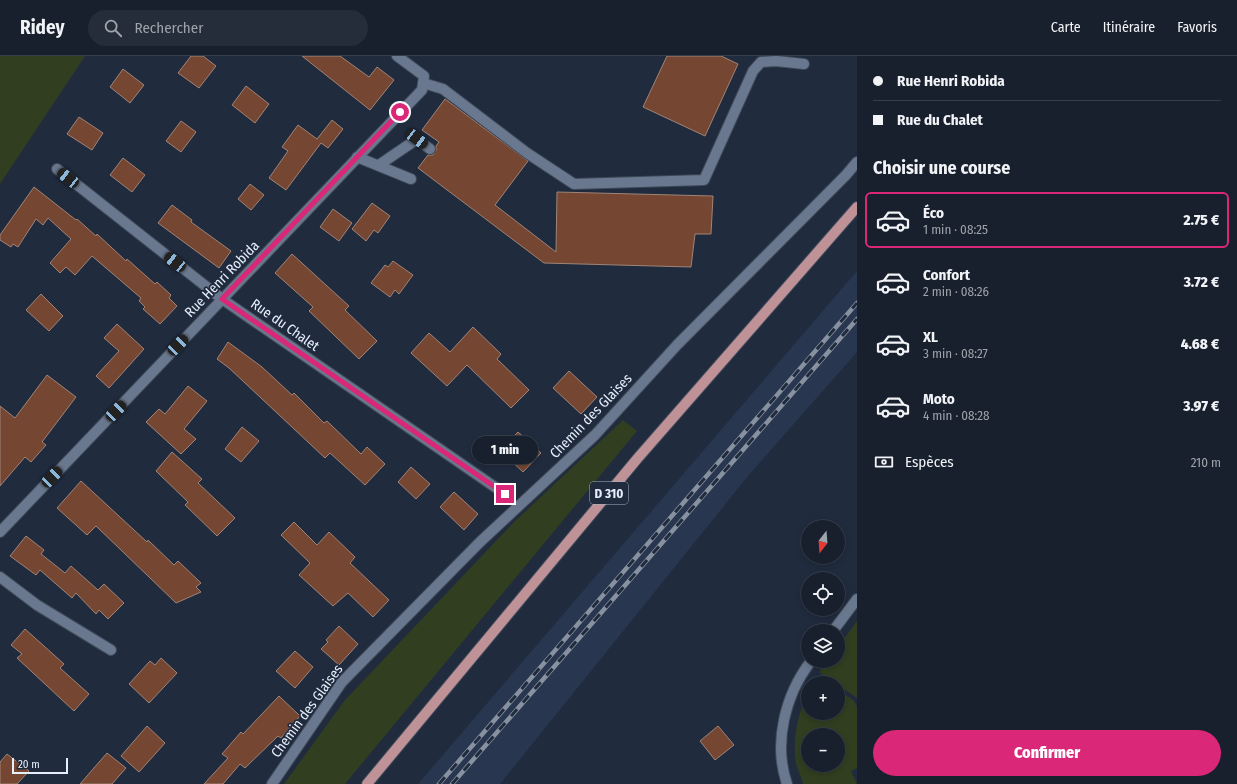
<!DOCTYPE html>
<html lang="fr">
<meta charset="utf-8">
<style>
:root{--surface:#18202e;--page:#252d3a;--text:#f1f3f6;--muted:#9fa3aa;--line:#363e4a;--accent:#db2777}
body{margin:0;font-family:"Fira Sans Condensed",sans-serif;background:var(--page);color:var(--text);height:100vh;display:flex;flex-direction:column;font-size:15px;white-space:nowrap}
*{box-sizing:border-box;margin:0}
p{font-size:13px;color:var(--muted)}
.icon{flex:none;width:22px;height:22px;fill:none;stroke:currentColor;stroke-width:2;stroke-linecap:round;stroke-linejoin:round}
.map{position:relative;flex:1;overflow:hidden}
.drawer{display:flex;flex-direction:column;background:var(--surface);width:380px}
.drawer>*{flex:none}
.top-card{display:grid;align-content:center;height:88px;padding:0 16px;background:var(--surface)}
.needle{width:26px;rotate:197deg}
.controls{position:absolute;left:801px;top:464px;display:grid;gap:8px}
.controls a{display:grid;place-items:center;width:44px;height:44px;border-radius:50%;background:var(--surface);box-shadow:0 2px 6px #0003,0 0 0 1px var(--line);font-size:20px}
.scale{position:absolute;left:12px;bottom:10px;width:56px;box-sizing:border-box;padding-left:4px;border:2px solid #e7effc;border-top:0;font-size:11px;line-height:14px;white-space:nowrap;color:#e7effc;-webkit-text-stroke:3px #202b3e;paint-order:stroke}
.end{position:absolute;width:18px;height:18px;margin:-9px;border:5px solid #db2777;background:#fff;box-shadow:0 0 0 2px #fff}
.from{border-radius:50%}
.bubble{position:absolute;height:28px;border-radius:14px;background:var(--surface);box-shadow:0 2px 6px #0003,0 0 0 1px var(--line);font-size:13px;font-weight:800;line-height:28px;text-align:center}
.car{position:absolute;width:12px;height:24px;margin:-12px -6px;border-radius:5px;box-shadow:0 0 3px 1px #0007;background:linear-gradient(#222 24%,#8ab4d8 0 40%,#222 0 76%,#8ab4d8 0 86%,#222 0)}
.top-card b{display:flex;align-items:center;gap:14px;height:38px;font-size:15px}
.top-card b+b{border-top:1px solid var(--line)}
.top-card i{width:10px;height:10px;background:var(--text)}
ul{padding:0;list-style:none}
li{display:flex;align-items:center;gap:12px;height:56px;margin:0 8px 6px;padding:0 8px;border:2px solid transparent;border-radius:6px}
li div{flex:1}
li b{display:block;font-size:15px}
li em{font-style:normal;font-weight:800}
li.active{border-color:var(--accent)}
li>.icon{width:36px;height:36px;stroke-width:1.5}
h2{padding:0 16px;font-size:18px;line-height:48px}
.pay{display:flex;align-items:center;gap:10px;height:44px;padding:0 16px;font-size:15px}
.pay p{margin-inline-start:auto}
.cta{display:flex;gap:8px;margin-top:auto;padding:8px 16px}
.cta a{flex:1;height:46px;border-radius:24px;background:var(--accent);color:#fff;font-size:16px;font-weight:800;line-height:46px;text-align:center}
header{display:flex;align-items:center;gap:24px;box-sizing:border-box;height:56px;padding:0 20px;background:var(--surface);border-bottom:1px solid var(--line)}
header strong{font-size:19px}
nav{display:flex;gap:22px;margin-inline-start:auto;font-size:14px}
.search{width:280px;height:36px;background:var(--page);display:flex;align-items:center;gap:10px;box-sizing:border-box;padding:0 14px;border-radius:22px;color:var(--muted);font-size:15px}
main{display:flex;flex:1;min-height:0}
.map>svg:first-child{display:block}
.built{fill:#28374f}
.green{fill:#313e20;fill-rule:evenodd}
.building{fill:#754631;stroke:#a08478}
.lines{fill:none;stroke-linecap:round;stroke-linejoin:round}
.service-casing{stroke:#3e4959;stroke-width:12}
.minor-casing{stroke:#3e4959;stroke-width:12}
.primary-casing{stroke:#3e4959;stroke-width:12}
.service{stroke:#6a788f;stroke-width:10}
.minor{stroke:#6a788f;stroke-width:10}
.primary{stroke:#bf9297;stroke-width:10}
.rail-casing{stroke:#8791a0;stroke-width:4.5}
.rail{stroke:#202b3e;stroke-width:3;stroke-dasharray:9;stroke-linecap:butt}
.route{stroke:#db2777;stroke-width:5}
.labels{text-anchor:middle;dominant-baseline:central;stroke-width:3.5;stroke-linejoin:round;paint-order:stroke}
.shield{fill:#202b3e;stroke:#abb4c3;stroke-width:1}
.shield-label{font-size:13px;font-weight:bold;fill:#e7effc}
.street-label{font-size:14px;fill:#e7effc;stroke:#202b3e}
</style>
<header>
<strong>Ridey</strong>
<div class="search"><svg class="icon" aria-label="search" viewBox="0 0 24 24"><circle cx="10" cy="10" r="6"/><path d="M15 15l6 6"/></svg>Rechercher</div>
<nav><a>Carte</a><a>Itinéraire</a><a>Favoris</a></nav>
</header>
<main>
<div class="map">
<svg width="857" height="728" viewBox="0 0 857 728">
<rect width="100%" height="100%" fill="#202b3e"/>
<!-- built -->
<polygon class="built" points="857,215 857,296 748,420 500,728 418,728"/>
<!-- green -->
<g class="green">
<polygon points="0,0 85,0 0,128"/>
<polygon points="623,364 637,375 345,728 284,728 345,644 514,466"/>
<polygon points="857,565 857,642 838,629 838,627 835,627 819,616 827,605 838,605 838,591"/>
<path d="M838,634L853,644L857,650V712L851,715L857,728H803C801,721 798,714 796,707C792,685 798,656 808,636V657H838ZM808,679H838V709H808Z"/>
</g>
<!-- building -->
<g class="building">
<polygon points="191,0 203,0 216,10 199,32 178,17"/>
<polygon points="302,0 340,0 369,21 377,11 394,24 370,54"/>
<polygon points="667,0 721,0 738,8 705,80 643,51"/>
<polygon points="123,13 144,29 130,47 110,31"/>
<polygon points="246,30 269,48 255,67 232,49"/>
<polygon points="445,43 528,105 495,149 556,196 557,136 713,140 711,178 695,178 691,211 544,207 418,112 428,99 433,99 436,94 436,90 439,86 422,74"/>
<polygon points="79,61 103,77 92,94 67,78"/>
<polygon points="332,64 343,73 328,92 321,87 286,134 269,122 288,95 282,91 298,69 317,83"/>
<polygon points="181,65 196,76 181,96 166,85"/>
<polygon points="123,102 145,119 132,136 110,119"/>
<polygon points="250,128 264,139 251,154 238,143"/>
<polygon points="34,131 76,164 77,163 96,180 97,178 126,205 127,203 155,228 157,226 171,239 169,242 177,250 160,268 143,253 145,251 139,245 141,242 92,200 75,219 66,211 60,217 50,207 71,183 48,162 43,169 36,163 18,191 13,188 11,191 0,184 0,179"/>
<polygon points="372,147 390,160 378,177 374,174 366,185 352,173"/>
<polygon points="172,149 192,164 191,166 231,195 219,212 158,167"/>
<polygon points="333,153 352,167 339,185 320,171"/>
<polygon points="292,198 349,250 345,254 377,285 359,303 309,255 313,251 275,217"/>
<polygon points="393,205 413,219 399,238 395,234 390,241 371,227 385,209 388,211"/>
<polygon points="41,238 63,260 49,275 26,254"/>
<polygon points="117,268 144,293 109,332 96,320 119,295 104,282"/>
<polygon points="473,271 501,298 497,303 529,334 511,352 467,309 447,330 411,297 429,277 450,296"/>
<polygon points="228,286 262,311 292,339 294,337 324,367 327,365 361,398 367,391 385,408 365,429 330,397 325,402 229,312 217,303"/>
<polygon points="569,315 597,341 581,358 553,332"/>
<polygon points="47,319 76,341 42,386 46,389 31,406 25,401 0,430 0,350 15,362"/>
<polygon points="188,330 207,345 184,373 196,383 181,398 146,366 159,353 165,358"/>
<polygon points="242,371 259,385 241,406 225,393"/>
<polygon points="518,376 541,397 523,416 507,401 509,398 503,392"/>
<polygon points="172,396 202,423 198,427 235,462 217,480 185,449 188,446 156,415"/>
<polygon points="411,411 430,428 416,443 398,426"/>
<polygon points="81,425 147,486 148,484 174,509 178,505 201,527 196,531 201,536 176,547 96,470 87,479 57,452"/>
<polygon points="454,436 478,458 464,474 440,451"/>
<polygon points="294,466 317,489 329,476 355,501 350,507 389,544 373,561 348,537 333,550 299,519 310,507 281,479"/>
<polygon points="26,480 44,494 41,498 65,517 71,510 98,534 104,528 124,547 108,563 99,554 96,558 76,537 72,542 40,514 36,519 10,500"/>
<polygon points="339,570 358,588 339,609 321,593 328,586 326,584"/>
<polygon points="25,573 64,608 60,612 89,638 74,655 17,602 22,598 11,589"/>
<polygon points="295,595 313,611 295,632 276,615"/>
<polygon points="161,602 177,617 149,647 129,628 150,605 155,609"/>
<polygon points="279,640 300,660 281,682 278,680 245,712 240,708 223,728 204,728 228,702 222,698 241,676 243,678"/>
<polygon points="147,670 165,687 139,716 121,700"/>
<polygon points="718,670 734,689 715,704 700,685"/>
<polygon points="107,697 126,712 112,728 80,728"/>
<polygon points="7,698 29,715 17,728 0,728 0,706"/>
</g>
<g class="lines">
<defs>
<polyline id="service" points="423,27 443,33 527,97 574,128 704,124 753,15 761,6 776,5 804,8"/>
<g id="minor">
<polyline points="357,101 411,123"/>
<polyline points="379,109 417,83 430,93"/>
<polyline points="57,113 222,243 505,438"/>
<polyline points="0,476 422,34 424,20 397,0"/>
<polyline points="0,521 37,549 111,594"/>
<polyline points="833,575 857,543"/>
<polyline points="272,728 342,626 480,486 595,379 677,289 846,119 857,106"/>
<path d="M787,728C773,687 785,639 811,605"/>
</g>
<polyline id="primary" points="367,728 637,403 857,151"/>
</defs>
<!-- service casing -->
<use href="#service" class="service-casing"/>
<!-- minor casing -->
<use href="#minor" class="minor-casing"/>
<!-- primary casing -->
<use href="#primary" class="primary-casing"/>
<!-- service -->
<use href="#service" class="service"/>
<!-- minor -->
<use href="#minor" class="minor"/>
<!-- primary -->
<use href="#primary" class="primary"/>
<defs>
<g id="rail">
<polyline points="439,728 857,247"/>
<polyline points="452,728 857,263"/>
</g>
</defs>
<!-- rail casing -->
<use href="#rail" class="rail-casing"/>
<!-- rail -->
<use href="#rail" class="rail"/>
</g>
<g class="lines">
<!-- route -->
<polyline class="route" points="400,56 222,243 505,438"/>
</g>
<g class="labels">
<!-- shield labels -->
<rect class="shield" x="590" y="426" width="38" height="22" rx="3"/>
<g class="shield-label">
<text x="609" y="437">D 310</text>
</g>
<!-- street labels -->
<g class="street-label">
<text transform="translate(222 223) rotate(-46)">Rue Henri Robida</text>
<text transform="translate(285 269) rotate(35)">Rue du Chalet</text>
<text transform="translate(591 360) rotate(-46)">Chemin des Glaises</text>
<text transform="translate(307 655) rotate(-54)">Chemin des Glaises</text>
</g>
</g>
</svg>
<div class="controls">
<a><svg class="needle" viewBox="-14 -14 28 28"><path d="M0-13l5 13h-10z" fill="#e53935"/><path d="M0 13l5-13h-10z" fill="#9fa3aa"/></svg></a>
<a><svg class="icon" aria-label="locate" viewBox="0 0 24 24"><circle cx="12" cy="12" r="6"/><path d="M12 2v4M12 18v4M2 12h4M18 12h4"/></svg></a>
<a><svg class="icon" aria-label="layers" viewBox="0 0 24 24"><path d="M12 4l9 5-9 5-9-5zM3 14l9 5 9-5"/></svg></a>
<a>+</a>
<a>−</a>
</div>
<div class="scale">20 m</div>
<i class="end from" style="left:400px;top:56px"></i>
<i class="end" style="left:505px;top:438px"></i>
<div class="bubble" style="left:472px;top:380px;width:66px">1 min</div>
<i class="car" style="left:417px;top:83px;rotate:127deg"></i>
<i class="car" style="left:68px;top:122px;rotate:308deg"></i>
<i class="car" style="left:175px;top:206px;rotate:308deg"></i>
<i class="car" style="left:178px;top:289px;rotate:44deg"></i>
<i class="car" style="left:116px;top:355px;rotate:44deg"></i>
<i class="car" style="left:52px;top:421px;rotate:44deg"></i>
</div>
<section class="drawer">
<div class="top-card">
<b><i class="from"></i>Rue Henri Robida</b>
<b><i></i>Rue du Chalet</b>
</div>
<h2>Choisir une course</h2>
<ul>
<li class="active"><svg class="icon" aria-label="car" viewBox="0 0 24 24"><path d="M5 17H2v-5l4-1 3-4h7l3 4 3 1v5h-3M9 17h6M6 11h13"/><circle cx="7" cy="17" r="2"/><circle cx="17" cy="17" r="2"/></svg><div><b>Éco</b><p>1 min · 08:25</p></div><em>2.75 €</em></li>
<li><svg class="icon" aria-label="car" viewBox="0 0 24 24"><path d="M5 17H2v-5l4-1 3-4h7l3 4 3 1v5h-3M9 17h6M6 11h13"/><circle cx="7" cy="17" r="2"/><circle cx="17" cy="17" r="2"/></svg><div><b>Confort</b><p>2 min · 08:26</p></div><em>3.72 €</em></li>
<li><svg class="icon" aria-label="car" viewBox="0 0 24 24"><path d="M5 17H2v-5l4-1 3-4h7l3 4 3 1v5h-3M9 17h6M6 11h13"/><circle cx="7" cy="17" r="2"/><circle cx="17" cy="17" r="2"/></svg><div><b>XL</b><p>3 min · 08:27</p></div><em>4.68 €</em></li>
<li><svg class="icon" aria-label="car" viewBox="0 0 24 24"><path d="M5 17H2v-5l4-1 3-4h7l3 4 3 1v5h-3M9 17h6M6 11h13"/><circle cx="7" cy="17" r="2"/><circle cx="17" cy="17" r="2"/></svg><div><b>Moto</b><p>4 min · 08:28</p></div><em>3.97 €</em></li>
</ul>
<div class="pay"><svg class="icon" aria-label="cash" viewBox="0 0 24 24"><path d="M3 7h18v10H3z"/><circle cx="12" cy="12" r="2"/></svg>Espèces<p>210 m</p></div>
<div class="cta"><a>Confirmer</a></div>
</section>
</main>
